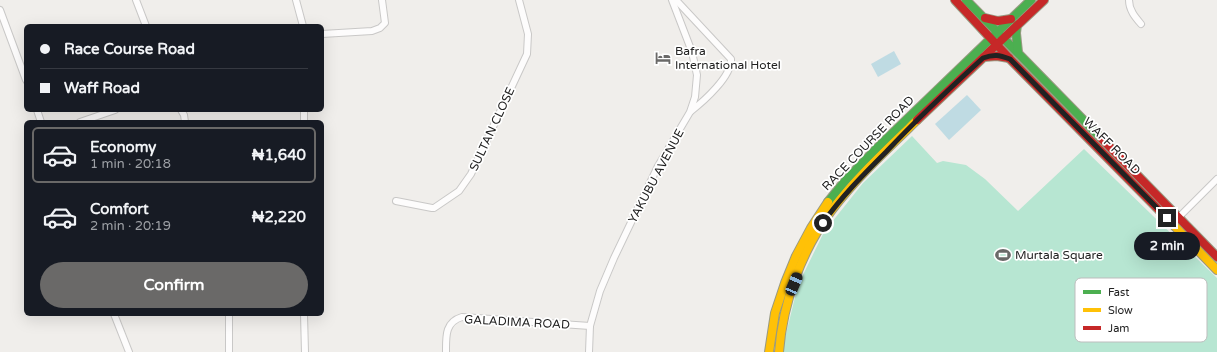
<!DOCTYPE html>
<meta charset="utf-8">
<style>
:root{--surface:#171b24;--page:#242831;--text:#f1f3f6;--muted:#9ea1a6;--line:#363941;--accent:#6a6968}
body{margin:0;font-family:"Varela Round",sans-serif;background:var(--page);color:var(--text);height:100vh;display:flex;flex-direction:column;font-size:15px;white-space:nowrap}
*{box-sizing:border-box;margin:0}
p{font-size:13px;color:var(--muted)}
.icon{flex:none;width:22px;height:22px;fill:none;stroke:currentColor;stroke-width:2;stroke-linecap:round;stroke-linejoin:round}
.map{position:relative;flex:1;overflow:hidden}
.sheet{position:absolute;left:24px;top:120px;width:300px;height:196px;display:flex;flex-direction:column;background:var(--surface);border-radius:6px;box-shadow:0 4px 16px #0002}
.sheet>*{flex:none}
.banner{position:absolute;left:24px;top:24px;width:300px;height:88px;border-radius:6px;box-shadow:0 4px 16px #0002;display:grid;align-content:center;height:88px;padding:0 16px;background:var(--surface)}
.end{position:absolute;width:18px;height:18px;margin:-9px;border:5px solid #222;background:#fff;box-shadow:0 0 0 2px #fff}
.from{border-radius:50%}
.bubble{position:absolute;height:28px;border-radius:14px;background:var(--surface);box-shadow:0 4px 16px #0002;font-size:13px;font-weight:800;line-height:28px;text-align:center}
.car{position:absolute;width:12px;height:24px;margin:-12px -6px;border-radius:5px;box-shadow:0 0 3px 1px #0007;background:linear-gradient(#222 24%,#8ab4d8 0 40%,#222 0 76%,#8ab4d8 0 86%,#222 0)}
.banner b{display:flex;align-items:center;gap:14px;height:38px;font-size:15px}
.banner b+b{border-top:1px solid var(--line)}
.banner i{width:10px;height:10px;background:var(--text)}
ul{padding:7px 0 0;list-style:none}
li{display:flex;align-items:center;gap:12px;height:56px;margin:0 8px 6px;padding:0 8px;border:2px solid transparent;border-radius:6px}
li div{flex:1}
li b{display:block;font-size:15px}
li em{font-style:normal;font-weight:800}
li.selected{border-color:var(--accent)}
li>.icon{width:36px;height:36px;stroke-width:1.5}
.cta{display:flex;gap:8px;margin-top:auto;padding:8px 16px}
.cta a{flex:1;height:46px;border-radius:24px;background:var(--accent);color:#fff;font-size:16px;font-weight:800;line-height:46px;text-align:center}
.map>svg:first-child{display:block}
.pitch{fill:#b7e6d2}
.water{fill:#bfdbe3}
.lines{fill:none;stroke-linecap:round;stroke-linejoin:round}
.street-casing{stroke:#c9c8c7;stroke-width:8}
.fast-casing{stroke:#999a82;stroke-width:10}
.slow-casing{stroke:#999a82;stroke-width:10}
.jam-casing{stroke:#999a82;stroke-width:10}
.street{stroke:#fdfcfc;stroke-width:6}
.fast{stroke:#4caf50;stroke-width:8}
.slow{stroke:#ffc107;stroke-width:8}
.jam{stroke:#c62828;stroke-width:8}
.route{stroke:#222;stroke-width:5}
.labels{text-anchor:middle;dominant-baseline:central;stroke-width:3.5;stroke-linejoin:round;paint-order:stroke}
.poi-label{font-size:12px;fill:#222;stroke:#fff;text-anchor:start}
.street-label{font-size:12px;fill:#222;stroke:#fff}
.key{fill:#fff;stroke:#bdbdbd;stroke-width:1}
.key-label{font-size:11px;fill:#222}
</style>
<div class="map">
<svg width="1217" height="352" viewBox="0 0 1217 352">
<rect width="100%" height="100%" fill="#f0eeeb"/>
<!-- pitch -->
<polygon class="pitch" points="912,136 937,163 943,161 966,165 985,179 1018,211 1084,149 1217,278 1217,352 784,352 784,342 798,285 824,232 863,183"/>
<!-- water -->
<g class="water">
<polygon points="894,51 901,64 878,77 871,64"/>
<polygon points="967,95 981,110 949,140 935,124"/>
</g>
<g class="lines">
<defs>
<g id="street">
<polyline points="136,0 146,26"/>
<polyline points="296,0 303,26"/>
<path d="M676,0L731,59C732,76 704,101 691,111"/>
<path d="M1129,0C1129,10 1135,17 1141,24"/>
<polyline points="0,10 26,80"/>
<polyline points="322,34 372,31 380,28 385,23 382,0"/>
<polyline points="37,110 41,122"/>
<polyline points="181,110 184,115 185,122"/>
<polyline points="80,122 115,110"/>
<polyline points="304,122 304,110"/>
<polyline points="396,201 432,208 434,208 459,191 471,174 527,54 528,34 519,0"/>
<polyline points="1179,217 1217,179"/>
<polyline points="114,314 129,352"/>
<polyline points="304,314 305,352"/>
<polyline points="229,352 229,314"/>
<path d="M446,352C446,336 445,322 462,317L590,326"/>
<polyline points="589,352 590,326 600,291 614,258 658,166 690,112 695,97 697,75 692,52 672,0"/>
</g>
<g id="fast">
<polyline points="966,0 1101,138"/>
<polyline points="1017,25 1016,33 1018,52"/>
<polyline points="828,202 845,181 874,151 1031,0"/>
</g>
<g id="slow">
<polyline points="1160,211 1217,270"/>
<polyline points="769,352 775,313 785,283 796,256 811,228 828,202"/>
<path d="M779,352C783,302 801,252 831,211C856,178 887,149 917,120"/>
</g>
<g id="jam">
<polyline points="955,0 1010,59 1160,211"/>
<polyline points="985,18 998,21 1011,19"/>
<polyline points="984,57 997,56 1009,58"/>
<polyline points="917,120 1044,0"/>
<polyline points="1101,138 1217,257"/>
</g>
</defs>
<!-- street casing -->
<use href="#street" class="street-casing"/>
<!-- fast casing -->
<use href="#fast" class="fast-casing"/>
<!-- slow casing -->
<use href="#slow" class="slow-casing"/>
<!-- jam casing -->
<use href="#jam" class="jam-casing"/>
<!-- street -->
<use href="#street" class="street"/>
<!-- fast -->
<use href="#fast" class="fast"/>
<!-- slow -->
<use href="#slow" class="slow"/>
<!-- jam -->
<use href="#jam" class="jam"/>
</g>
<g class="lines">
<!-- route -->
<path class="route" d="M823,223C841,197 864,174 886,152C917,119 950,88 983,58C994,54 999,55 1010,59L1167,218"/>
</g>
<!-- icons -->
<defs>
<symbol id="hotel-bare" viewBox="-9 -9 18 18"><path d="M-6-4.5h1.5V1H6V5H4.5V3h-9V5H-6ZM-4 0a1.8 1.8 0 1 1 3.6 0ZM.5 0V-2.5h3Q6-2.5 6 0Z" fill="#6a6968" stroke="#fff" stroke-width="2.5" paint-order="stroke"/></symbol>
<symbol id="stadium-bare" viewBox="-9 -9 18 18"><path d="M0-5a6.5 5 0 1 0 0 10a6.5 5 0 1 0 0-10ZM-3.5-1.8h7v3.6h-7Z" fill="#6a6968" stroke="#fff" stroke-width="2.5" paint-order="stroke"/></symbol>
</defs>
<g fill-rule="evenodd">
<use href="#hotel-bare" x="652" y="47" width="22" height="22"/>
<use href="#stadium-bare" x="992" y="244" width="22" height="22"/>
</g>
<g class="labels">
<!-- poi labels -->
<g class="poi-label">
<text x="675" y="51">Bafra<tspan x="675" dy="14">International Hotel</tspan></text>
<text x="1015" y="255">Murtala Square</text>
</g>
<!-- street labels -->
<g class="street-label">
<text transform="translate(492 129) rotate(-65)">SULTAN CLOSE</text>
<text transform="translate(868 143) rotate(-46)">RACE COURSE ROAD</text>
<text transform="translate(1112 146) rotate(45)">WAFF ROAD</text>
<text transform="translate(656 176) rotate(-62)">YAKUBU AVENUE</text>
<text transform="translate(517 322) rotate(3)">GALADIMA ROAD</text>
</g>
</g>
<!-- legend -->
<rect x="1075" y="278" width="132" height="64" rx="6" class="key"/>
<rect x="1083" y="290" width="18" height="4" fill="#4caf50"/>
<rect x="1083" y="308" width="18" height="4" fill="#ffc107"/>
<rect x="1083" y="326" width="18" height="4" fill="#c62828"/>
<g class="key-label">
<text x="1108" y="296">Fast</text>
<text x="1108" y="314">Slow</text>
<text x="1108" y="332">Jam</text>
</g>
</svg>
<i class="end from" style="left:823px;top:223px"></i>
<i class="end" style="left:1167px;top:218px"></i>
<div class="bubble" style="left:1134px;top:232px;width:66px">2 min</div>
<i class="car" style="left:794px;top:284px;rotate:23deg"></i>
<div class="banner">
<b><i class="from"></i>Race Course Road</b>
<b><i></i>Waff Road</b>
</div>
<section class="sheet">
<ul>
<li class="selected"><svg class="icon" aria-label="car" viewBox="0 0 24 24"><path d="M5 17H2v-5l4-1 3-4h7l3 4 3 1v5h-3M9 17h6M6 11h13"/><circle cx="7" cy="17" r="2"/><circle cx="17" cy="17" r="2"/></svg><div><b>Economy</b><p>1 min · 20:18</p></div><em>₦1,640</em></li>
<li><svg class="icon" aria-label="car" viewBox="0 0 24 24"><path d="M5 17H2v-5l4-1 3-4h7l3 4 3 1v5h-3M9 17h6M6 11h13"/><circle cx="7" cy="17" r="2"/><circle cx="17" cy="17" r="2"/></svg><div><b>Comfort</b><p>2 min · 20:19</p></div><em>₦2,220</em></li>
</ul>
<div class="cta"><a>Confirm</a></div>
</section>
</div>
